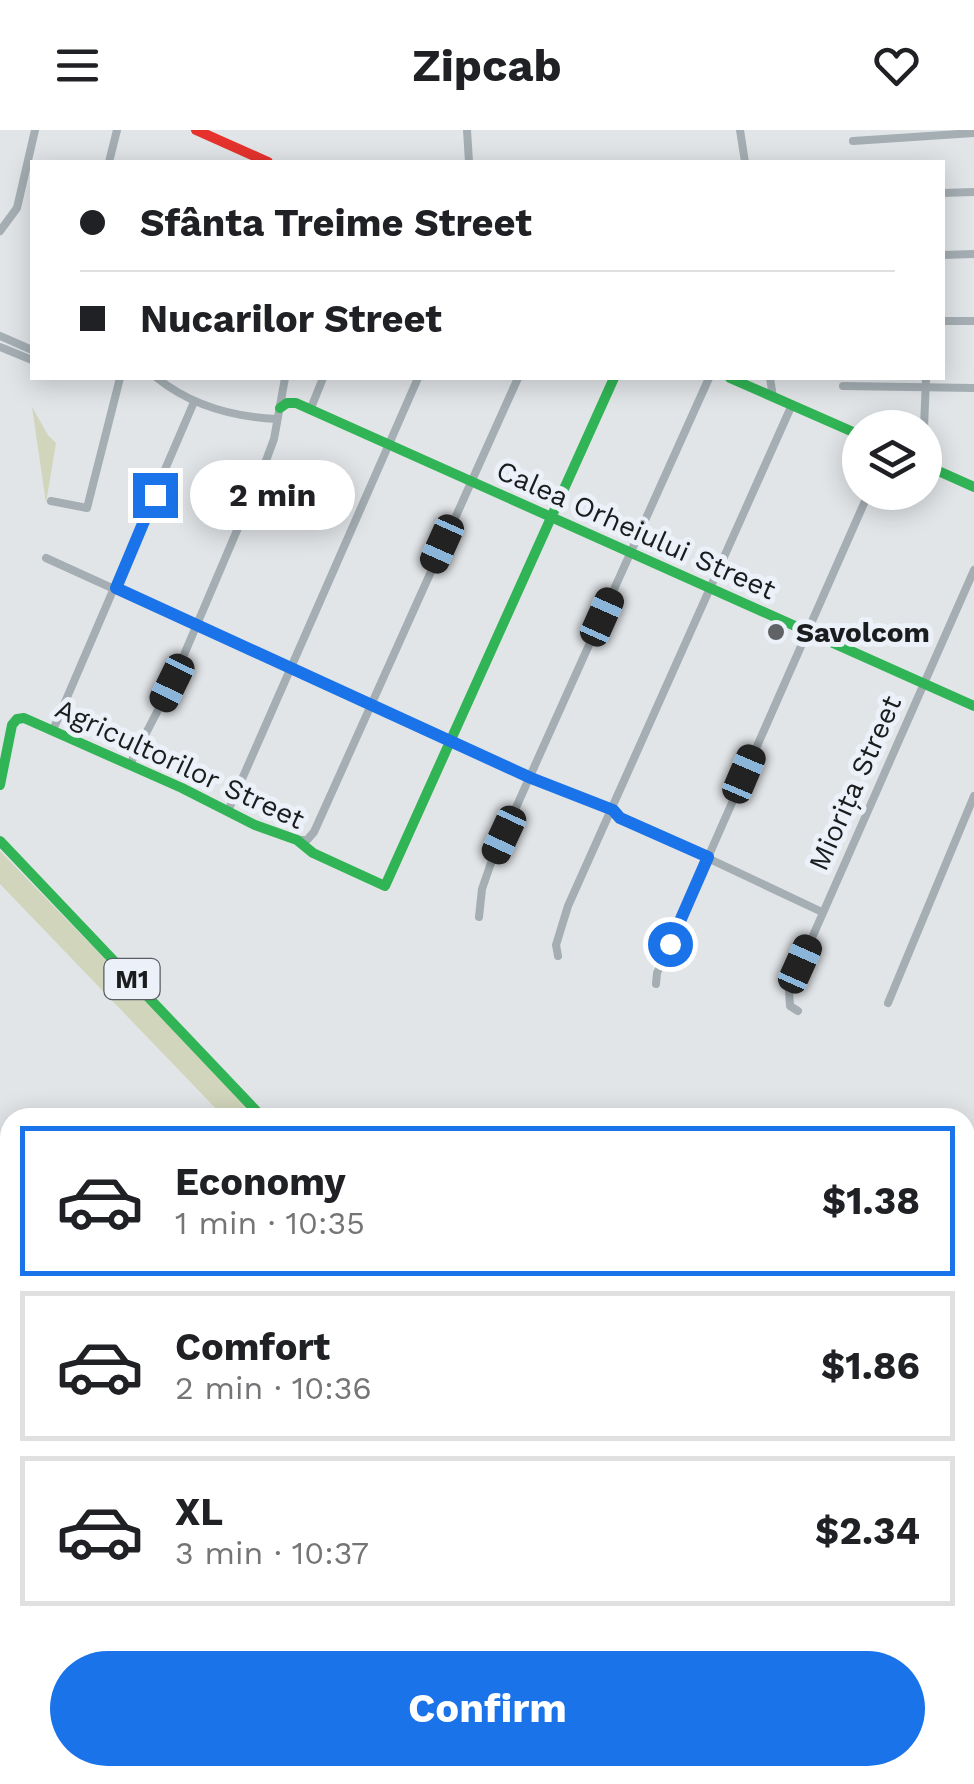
<!DOCTYPE html>
<meta charset="utf-8">
<style>
:root{--surface:#fff;--page:#f6f6f6;--text:#202124;--muted:#757577;--line:#e0e0e0;--accent:#1a73e8}
body{margin:0;font-family:"Work Sans",sans-serif;background:var(--page);color:var(--text);height:100vh;display:flex;flex-direction:column;font-size:38px;white-space:nowrap}
*{box-sizing:border-box;margin:0}
p{font-size:32px;color:var(--muted)}
.icon{flex:none;width:55px;height:55px;fill:none;stroke:currentColor;stroke-width:2;stroke-linecap:round;stroke-linejoin:round}
.map{position:relative;flex:1;overflow:hidden}
.side{position:absolute;left:0px;top:978px;width:975px;height:678px;display:flex;flex-direction:column;background:var(--surface);border-radius:30px 30px 0 0;box-shadow:0 5px 25px #0003}
.side>*{flex:none}
.hud{position:absolute;left:30px;top:30px;width:915px;height:220px;border-radius:0px;box-shadow:0 5px 25px #0003;display:grid;align-content:center;height:220px;padding:0 50px;background:var(--surface)}
.controls{position:absolute;left:842px;top:280px;display:grid;gap:20px}
.controls a{display:grid;place-items:center;width:100px;height:100px;border-radius:50%;background:var(--surface);box-shadow:0 5px 25px #0003;font-size:50px}
.end{position:absolute;width:45px;height:45px;margin:-22px;border:12px solid #1a73e8;background:#fff;box-shadow:0 0 0 5px #fff}
.from{border-radius:50%}
.bubble{position:absolute;height:70px;border-radius:35px;background:var(--surface);box-shadow:0 5px 25px #0003;font-size:32px;font-weight:700;line-height:70px;text-align:center}
.car{position:absolute;width:30px;height:60px;margin:-30px -15px;border-radius:12px;box-shadow:0 0 8px 2px #0007;background:linear-gradient(#222 24%,#8ab4d8 0 40%,#222 0 76%,#8ab4d8 0 86%,#222 0)}
.hud b{display:flex;align-items:center;gap:35px;height:95px;font-size:38px}
.hud b+b{border-top:2px solid var(--line)}
.hud i{width:25px;height:25px;background:var(--text)}
ul{padding:18px 0 0;list-style:none}
li{display:flex;align-items:center;gap:30px;height:150px;margin:0 20px 15px;padding:0 30px;border:5px solid var(--line);border-radius:0px}
li div{flex:1}
li b{display:block;font-size:38px}
li em{font-style:normal;font-weight:700}
li.current{border-color:var(--accent)}
li>.icon{width:90px;height:90px;stroke-width:1.5}
.button{display:flex;gap:20px;margin-top:auto;padding:20px 50px}
.button a{flex:1;height:115px;border-radius:60px;background:var(--accent);color:#fff;font-size:40px;font-weight:700;line-height:115px;text-align:center}
header{display:flex;justify-content:space-between;align-items:center;height:130px;padding:0 50px;background:var(--surface);font-size:45px;font-weight:700}
.map>svg:first-child{display:block}
.green{fill:#d0d5bb}
.lines{fill:none;stroke-linecap:round;stroke-linejoin:round}
.stream{stroke:#7fc3cc;stroke-width:2.5}
.street{stroke:#a4aeb3;stroke-width:8}
.fast{stroke:#30b455;stroke-width:10}
.jam{stroke:#e5322d;stroke-width:10}
.route{stroke:#1a73e8;stroke-width:12}
.poi-dot{fill:#606265;stroke:#ecf1f9;stroke-width:4}
.labels{text-anchor:middle;dominant-baseline:central;stroke-width:10;stroke-linejoin:round;paint-order:stroke}
.shield{fill:#ecf1f9;stroke:#595c60;stroke-width:2.5}
.shield-label{font-size:25px;font-weight:bold;fill:#1a1c1e}
.street-label{font-size:28px;fill:#1a1c1e;stroke:#ecf1f9}
.poi-label{font-size:28px;font-weight:bold;fill:#1a1c1e;stroke:#ecf1f9;text-anchor:start}
</style>
<header><svg class="icon" aria-label="menu" viewBox="0 0 24 24"><path d="M4 6h16M4 12h16M4 18h16"/></svg>Zipcab<svg class="icon" aria-label="heart" viewBox="0 0 24 24"><path d="M12 20l-8-8c-3-5 5-10 8-4 3-6 11-1 8 4z"/></svg></header>
<div class="map">
<svg width="974" height="1654" viewBox="0 0 974 1654">
<rect width="100%" height="100%" fill="#e2e5e8"/>
<!-- green -->
<g class="green">
<polygon points="32,277 48,305 56,313 46,373"/>
<polygon points="0,721 258,987 224,987 0,754"/>
<polygon points="0,1028 10,1038 10,1214 0,1202 0,1081 10,1062 9,1051 0,1042"/>
</g>
<g class="lines">
<!-- stream -->
<g class="stream">
<polyline points="0,1166 10,1172"/>
<polyline points="576,1645 583,1654"/>
<polyline points="532,1646 533,1645"/>
</g>
<!-- street -->
<g class="street">
<polyline points="467,0 469,32"/>
<polyline points="740,0 745,32"/>
<polyline points="853,11 974,3"/>
<polyline points="109,32 117,0"/>
<polyline points="942,63 974,62"/>
<polyline points="0,101 17,78 35,0"/>
<polyline points="942,125 974,124"/>
<polyline points="942,191 974,191"/>
<polyline points="0,206 32,220"/>
<polyline points="0,217 32,230"/>
<path d="M157,248C192,276 233,287 277,289"/>
<polyline points="770,248 773,267"/>
<polyline points="843,256 974,258"/>
<polyline points="311,278 323,248"/>
<polyline points="924,298 926,248"/>
<polyline points="51,371 87,378 120,248"/>
<polyline points="46,428 531,649 613,680"/>
<polyline points="53,600 194,272"/>
<polyline points="130,634 172,553 261,344 274,309 285,248"/>
<polyline points="228,681 418,248"/>
<polyline points="612,683 822,782"/>
<polyline points="297,710 307,710 314,702 518,248"/>
<polyline points="479,787 482,759 491,733 709,248"/>
<polyline points="558,826 556,815 568,776 791,277"/>
<polyline points="656,854 657,843 869,362"/>
<polyline points="888,873 974,666"/>
<polyline points="798,881 790,876 789,860 974,440"/>
</g>
<!-- fast -->
<g class="fast">
<polyline points="730,248 860,305"/>
<polyline points="280,278 287,273 296,273 974,576"/>
<polyline points="925,335 974,357"/>
<polyline points="0,655 12,595 17,589 24,588 182,658 255,695 297,710 313,723 385,756 614,248"/>
<polyline points="0,711 263,988"/>
<polyline points="888,1645 897,1654"/>
</g>
<!-- jam -->
<polyline class="jam" points="196,0 268,32"/>
</g>
<g class="lines">
<!-- route -->
<polyline class="route" points="155,365 116,458 531,648 613,680 620,688 708,727 670,814"/>
</g>
<!-- markers -->
<circle class="poi-dot" cx="776" cy="502" r="10"/>
<g class="labels">
<!-- shield labels -->
<rect class="shield" x="104.5" y="829" width="55" height="40" rx="8"/>
<g class="shield-label">
<text x="132" y="849">M1</text>
</g>
<!-- street labels -->
<g class="street-label">
<text transform="translate(636 400) rotate(24)">Calea Orheiului Street</text>
<text transform="translate(180 634) rotate(25)">Agricultorilor Street</text>
<text transform="translate(855 653) rotate(-66)">Miorița Street</text>
</g>
<!-- poi labels -->
<g class="poi-label">
<text x="796" y="502">Savolcom</text>
</g>
</g>
</svg>
<div class="controls">
<a><svg class="icon" aria-label="layers" viewBox="0 0 24 24"><path d="M12 4l9 5-9 5-9-5zM3 14l9 5 9-5"/></svg></a>
</div>
<i class="end from" style="left:670px;top:814px"></i>
<i class="end" style="left:155px;top:365px"></i>
<div class="bubble" style="left:190px;top:330px;width:165px">2 min</div>
<i class="car" style="left:442px;top:414px;rotate:204deg"></i>
<i class="car" style="left:602px;top:487px;rotate:24deg"></i>
<i class="car" style="left:172px;top:553px;rotate:206deg"></i>
<i class="car" style="left:744px;top:644px;rotate:23deg"></i>
<i class="car" style="left:504px;top:705px;rotate:205deg"></i>
<i class="car" style="left:800px;top:834px;rotate:24deg"></i>
<div class="hud">
<b><i class="from"></i>Sfânta Treime Street</b>
<b><i></i>Nucarilor Street</b>
</div>
<section class="side">
<ul>
<li class="current"><svg class="icon" aria-label="car" viewBox="0 0 24 24"><path d="M5 17H2v-5l4-1 3-4h7l3 4 3 1v5h-3M9 17h6M6 11h13"/><circle cx="7" cy="17" r="2"/><circle cx="17" cy="17" r="2"/></svg><div><b>Economy</b><p>1 min · 10:35</p></div><em>$1.38</em></li>
<li><svg class="icon" aria-label="car" viewBox="0 0 24 24"><path d="M5 17H2v-5l4-1 3-4h7l3 4 3 1v5h-3M9 17h6M6 11h13"/><circle cx="7" cy="17" r="2"/><circle cx="17" cy="17" r="2"/></svg><div><b>Comfort</b><p>2 min · 10:36</p></div><em>$1.86</em></li>
<li><svg class="icon" aria-label="car" viewBox="0 0 24 24"><path d="M5 17H2v-5l4-1 3-4h7l3 4 3 1v5h-3M9 17h6M6 11h13"/><circle cx="7" cy="17" r="2"/><circle cx="17" cy="17" r="2"/></svg><div><b>XL</b><p>3 min · 10:37</p></div><em>$2.34</em></li>
</ul>
<div class="button"><a>Confirm</a></div>
</section>
</div>
